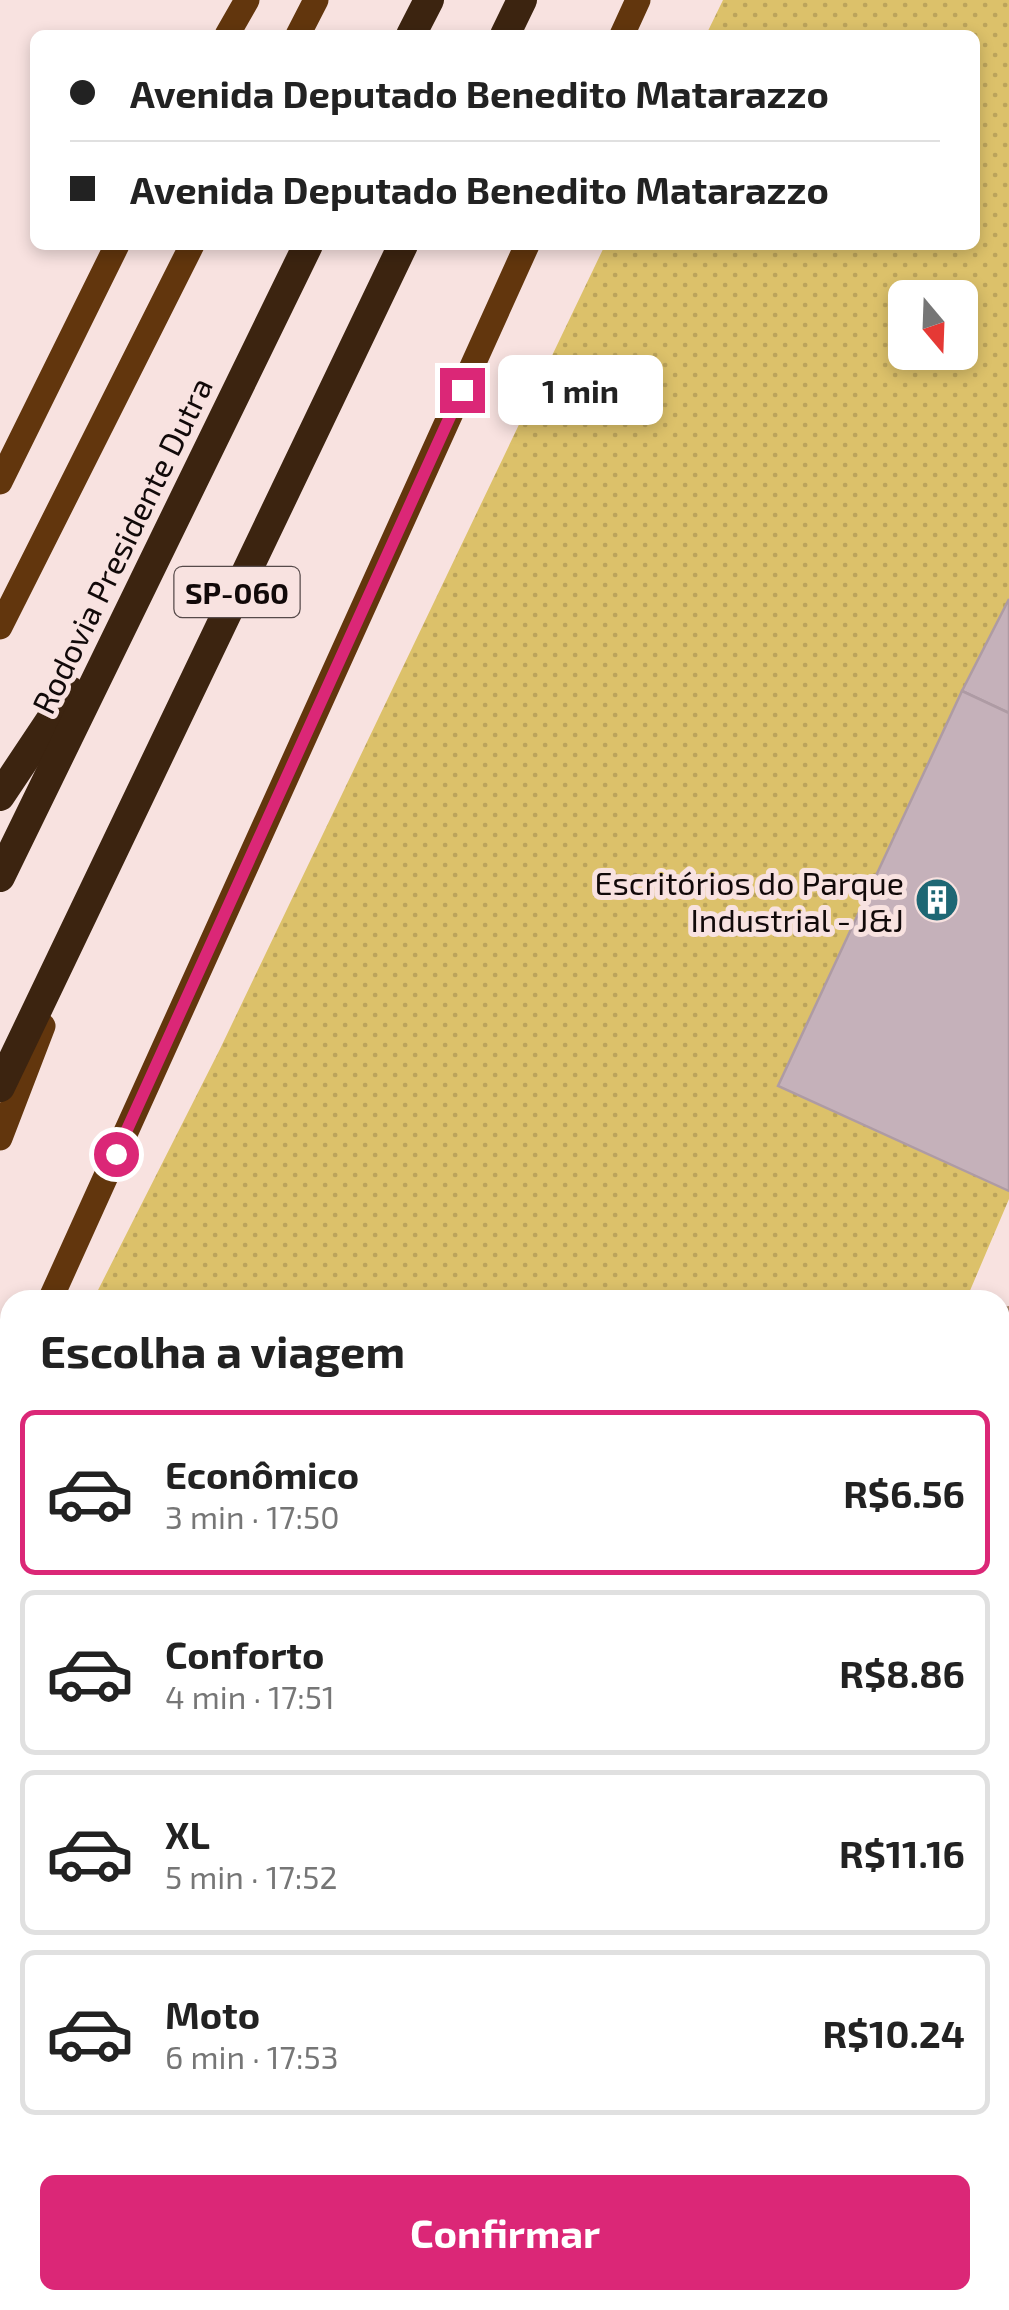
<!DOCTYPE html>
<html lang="pt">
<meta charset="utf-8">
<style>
:root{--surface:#fff;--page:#f6f6f6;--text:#222;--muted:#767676;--line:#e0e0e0;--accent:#db2777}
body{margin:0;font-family:"Exo 2",sans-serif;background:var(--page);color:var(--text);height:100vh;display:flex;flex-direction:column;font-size:38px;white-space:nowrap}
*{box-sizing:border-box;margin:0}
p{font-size:32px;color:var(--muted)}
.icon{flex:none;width:55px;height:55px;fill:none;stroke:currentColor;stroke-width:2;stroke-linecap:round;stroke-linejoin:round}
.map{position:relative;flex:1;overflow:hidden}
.details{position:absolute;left:0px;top:1290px;width:1010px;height:1020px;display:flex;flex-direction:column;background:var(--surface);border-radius:30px 30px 0 0;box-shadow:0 5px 15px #0003}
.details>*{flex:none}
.hud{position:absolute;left:30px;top:30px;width:950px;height:220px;border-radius:15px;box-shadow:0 5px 15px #0003;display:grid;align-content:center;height:220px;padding:0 40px;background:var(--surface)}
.needle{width:65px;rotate:161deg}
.fabs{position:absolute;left:888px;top:280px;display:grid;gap:20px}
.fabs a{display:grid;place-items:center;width:90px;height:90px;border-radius:15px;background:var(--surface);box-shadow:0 5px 15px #0003;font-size:50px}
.end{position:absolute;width:45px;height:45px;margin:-22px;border:12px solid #db2777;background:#fff;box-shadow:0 0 0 5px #fff}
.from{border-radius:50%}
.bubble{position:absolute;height:70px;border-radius:15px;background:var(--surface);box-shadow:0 5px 15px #0003;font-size:32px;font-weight:700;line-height:70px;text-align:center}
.hud b{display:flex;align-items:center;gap:35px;height:95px;font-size:38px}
.hud b+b{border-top:2px solid var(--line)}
.hud i{width:25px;height:25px;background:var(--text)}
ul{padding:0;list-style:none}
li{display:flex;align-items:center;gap:30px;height:165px;margin:0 20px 15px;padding:0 20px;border:5px solid var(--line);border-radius:15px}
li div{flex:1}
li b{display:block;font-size:38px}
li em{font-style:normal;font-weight:700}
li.active{border-color:var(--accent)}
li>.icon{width:90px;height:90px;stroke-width:1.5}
h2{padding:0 40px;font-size:45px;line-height:120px}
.button{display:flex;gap:20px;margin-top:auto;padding:20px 40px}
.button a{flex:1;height:115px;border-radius:15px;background:var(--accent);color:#fff;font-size:40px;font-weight:700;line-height:115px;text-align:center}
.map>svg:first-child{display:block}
.grass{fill:url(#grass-dots);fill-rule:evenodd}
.building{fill:#c5b1ba;stroke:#ae9ba4;stroke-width:2.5}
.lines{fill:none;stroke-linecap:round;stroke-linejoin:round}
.lane{stroke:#a6846b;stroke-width:18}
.primary{stroke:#62360d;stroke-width:25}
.highway{stroke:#3c2410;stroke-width:30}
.route{stroke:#db2777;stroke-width:12}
.labels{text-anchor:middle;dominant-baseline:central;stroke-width:10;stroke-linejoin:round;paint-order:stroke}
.shield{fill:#f8e2e0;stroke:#564a4a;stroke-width:2.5}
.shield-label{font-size:30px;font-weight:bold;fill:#110909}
.street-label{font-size:32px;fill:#110909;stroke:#f8e2e0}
.poi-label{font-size:32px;fill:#110909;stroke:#f8e2e0;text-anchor:end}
</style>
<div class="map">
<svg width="1009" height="2310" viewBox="0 0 1009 2310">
<defs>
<pattern id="grass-dots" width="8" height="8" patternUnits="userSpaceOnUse" patternTransform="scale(2.5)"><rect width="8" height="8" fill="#dcc16a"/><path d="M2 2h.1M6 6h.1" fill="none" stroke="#bca45b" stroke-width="1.8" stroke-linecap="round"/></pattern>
</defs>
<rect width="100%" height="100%" fill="#f8e2e0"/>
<!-- grass -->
<g class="grass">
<path d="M723,0H1009V1199L966,1300H93L220,1049L605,245H975V35H706ZM905,298H960V352H905Z"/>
<polygon points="10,1492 10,2300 122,2300 148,2310 0,2310 0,1517"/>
</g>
<!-- building -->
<g class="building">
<polygon points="1009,599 1009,713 962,691"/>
<polygon points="962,691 1009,713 1009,1191 778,1086"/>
<polygon points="1009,1446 1009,1548 1000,1543 1000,1464"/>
<polygon points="291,2300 352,2300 347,2310 315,2310"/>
</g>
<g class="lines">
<!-- lane -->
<g class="lane">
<polyline points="1000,1333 1009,1315"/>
<polyline points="1000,1717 1009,1721"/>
<polyline points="0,2211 10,2216"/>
<polyline points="226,2300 251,2310"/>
<polyline points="532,2310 537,2300"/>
<polyline points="1001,2310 1009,2294"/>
</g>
<!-- primary -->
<g class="primary">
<polyline points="227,35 247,0"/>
<polyline points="298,35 316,0"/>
<polyline points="622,35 638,0"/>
<polyline points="0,482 117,245"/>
<polyline points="0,627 192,245"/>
<polyline points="0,1138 43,1026"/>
<polyline points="50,1300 527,245"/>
<polyline points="0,1410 10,1388"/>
</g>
<!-- highway -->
<g class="highway">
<polyline points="411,35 429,0"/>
<polyline points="505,35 522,0"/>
<polyline points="0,796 70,691"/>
<polyline points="0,877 308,245"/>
<polyline points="0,1087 403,245"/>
</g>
</g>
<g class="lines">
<!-- route -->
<polyline class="route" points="116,1154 462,390"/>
</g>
<!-- icons -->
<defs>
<symbol id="building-disc" viewBox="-11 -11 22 22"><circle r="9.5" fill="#1e6774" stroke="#f8e2e0"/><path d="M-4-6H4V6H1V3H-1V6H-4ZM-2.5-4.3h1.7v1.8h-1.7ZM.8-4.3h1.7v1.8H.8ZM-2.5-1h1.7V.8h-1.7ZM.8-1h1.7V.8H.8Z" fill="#fff"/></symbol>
</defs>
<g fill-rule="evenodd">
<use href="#building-disc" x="912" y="875" width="50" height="50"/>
</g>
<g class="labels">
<!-- shield labels -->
<rect class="shield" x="174.5" y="567" width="125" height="50" rx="8"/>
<g class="shield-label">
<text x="237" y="592">SP-060</text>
</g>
<!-- street labels -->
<g class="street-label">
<text transform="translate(121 545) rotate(-64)">Rodovia Presidente Dutra</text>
</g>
<!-- poi labels -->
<g class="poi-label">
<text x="904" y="882">Escritórios do Parque<tspan x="904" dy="37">Industrial - J&amp;J</tspan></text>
</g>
</g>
</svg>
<div class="fabs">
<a><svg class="needle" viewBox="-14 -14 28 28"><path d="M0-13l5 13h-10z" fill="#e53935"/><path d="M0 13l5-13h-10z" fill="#767676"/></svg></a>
</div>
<i class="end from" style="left:116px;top:1154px"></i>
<i class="end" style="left:462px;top:390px"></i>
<div class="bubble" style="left:498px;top:355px;width:165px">1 min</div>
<div class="hud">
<b><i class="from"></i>Avenida Deputado Benedito Matarazzo</b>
<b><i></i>Avenida Deputado Benedito Matarazzo</b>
</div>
<section class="details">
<h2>Escolha a viagem</h2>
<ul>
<li class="active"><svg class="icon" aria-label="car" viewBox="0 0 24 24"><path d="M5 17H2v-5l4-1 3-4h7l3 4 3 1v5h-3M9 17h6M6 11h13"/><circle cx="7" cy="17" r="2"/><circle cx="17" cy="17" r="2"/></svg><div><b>Econômico</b><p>3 min · 17:50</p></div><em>R$6.56</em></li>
<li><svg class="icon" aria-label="car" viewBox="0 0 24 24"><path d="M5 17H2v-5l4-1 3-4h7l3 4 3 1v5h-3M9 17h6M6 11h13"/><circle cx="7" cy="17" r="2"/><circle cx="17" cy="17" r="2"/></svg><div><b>Conforto</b><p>4 min · 17:51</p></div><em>R$8.86</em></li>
<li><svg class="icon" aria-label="car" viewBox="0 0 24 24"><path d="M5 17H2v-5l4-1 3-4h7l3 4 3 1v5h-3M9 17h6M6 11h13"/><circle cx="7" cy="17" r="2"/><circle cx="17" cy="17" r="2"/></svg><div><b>XL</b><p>5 min · 17:52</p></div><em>R$11.16</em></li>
<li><svg class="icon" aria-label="car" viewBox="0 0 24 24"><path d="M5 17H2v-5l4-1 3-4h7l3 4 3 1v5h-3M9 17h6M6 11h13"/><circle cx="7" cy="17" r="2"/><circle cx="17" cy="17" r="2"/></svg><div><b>Moto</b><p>6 min · 17:53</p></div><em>R$10.24</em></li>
</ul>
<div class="button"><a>Confirmar</a></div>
</section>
</div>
